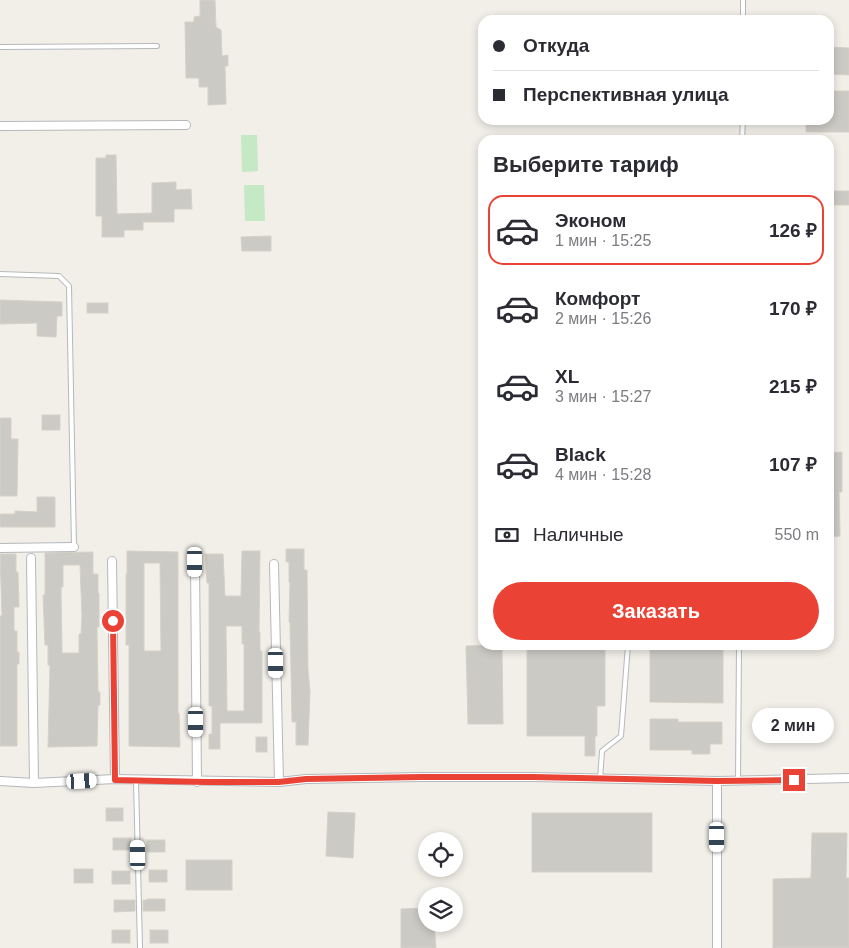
<!DOCTYPE html>
<html lang="ru">
<meta charset="utf-8">
<style>
:root{--surface:#fff;--page:#f7f7f7;--text:#2b2b33;--muted:#7c7c81;--line:#e1e1e2;--accent:#ea4335}
body{margin:0;font-family:Helvetica,sans-serif;background:var(--page);color:var(--text);height:100vh;display:flex;flex-direction:column;font-size:19px;white-space:nowrap}
*{box-sizing:border-box;margin:0}
p{font-size:16px;color:var(--muted)}
.icon{flex:none;width:28px;height:28px;fill:none;stroke:currentColor;stroke-width:2;stroke-linecap:round;stroke-linejoin:round}
.map{position:relative;flex:1;overflow:hidden}
.panel{position:absolute;left:478px;top:135px;width:356px;height:515px;display:flex;flex-direction:column;background:var(--surface);border-radius:15px;box-shadow:0 2px 8px #0003}
.panel>*{flex:none}
.banner{position:absolute;left:478px;top:15px;width:356px;height:110px;border-radius:15px;box-shadow:0 2px 8px #0003;display:grid;align-content:center;height:110px;padding:0 15px;background:var(--surface)}
.controls{position:absolute;left:418px;top:832px;display:grid;gap:10px}
.controls a{display:grid;place-items:center;width:45px;height:45px;border-radius:50%;background:var(--surface);box-shadow:0 2px 8px #0003;font-size:25px}
.end{position:absolute;width:22px;height:22px;margin:-11px;border:6px solid #ea4335;background:#fff;box-shadow:0 0 0 2px #fff}
.from{border-radius:50%}
.bubble{position:absolute;height:35px;border-radius:18px;background:var(--surface);box-shadow:0 2px 8px #0003;font-size:16px;font-weight:700;line-height:35px;text-align:center}
.car{position:absolute;width:15px;height:30px;margin:-15px -8px;border-radius:6px;box-shadow:0 0 4px 1px #0007;background:linear-gradient(#fff 24%,#345 0 40%,#fff 0 76%,#345 0 86%,#fff 0)}
.banner b{display:flex;align-items:center;gap:18px;height:48px;font-size:19px}
.banner b+b{border-top:1px solid var(--line)}
.banner i{width:12px;height:12px;background:var(--text)}
ul{padding:0;list-style:none}
li{display:flex;align-items:center;gap:15px;height:70px;margin:0 10px 8px;padding:0 5px;border:2px solid transparent;border-radius:15px}
li div{flex:1}
li b{display:block;font-size:19px}
li em{font-style:normal;font-weight:700}
li.selected{border-color:var(--accent)}
li>.icon{width:45px;height:45px;stroke-width:1.5}
h2{padding:0 15px;font-size:22px;line-height:60px}
.pay{display:flex;align-items:center;gap:12px;height:55px;padding:0 15px;font-size:19px}
.pay p{margin-inline-start:auto}
.action{display:flex;gap:10px;margin-top:auto;padding:10px 15px}
.action a{flex:1;height:58px;border-radius:30px;background:var(--accent);color:#fff;font-size:20px;font-weight:700;line-height:58px;text-align:center}
.map>svg:first-child{display:block}
.green{fill:#c5e8c5}
.building{fill:#cccac5;stroke:#d6d1c6;fill-rule:evenodd}
.lines{fill:none;stroke-linecap:round;stroke-linejoin:round}
.lane-casing{stroke:#b5b8bc;stroke-width:6}
.street-casing{stroke:#b5b8bc;stroke-width:10}
.lane{stroke:#fff;stroke-width:4}
.street{stroke:#fff;stroke-width:8}
.route{stroke:#ea4335;stroke-width:6}
</style>
<div class="map">
<svg width="849" height="948" viewBox="0 0 849 948">
<rect width="100%" height="100%" fill="#f1efe8"/>
<!-- green -->
<g class="green">
<polygon points="241,135 257,135 258,171 242,172"/>
<polygon points="244,185 264,185 265,221 245,221"/>
</g>
<!-- building -->
<g class="building">
<polygon points="200,0 215,0 216,27 221,30 222,56 228,55 228,66 225,66 226,104 208,105 208,87 199,87 199,78 186,78 185,22 194,22 194,17 200,16"/>
<polygon points="829,47 849,48 849,75 829,74"/>
<polygon points="829,91 849,91 849,132 806,132 806,120 829,120"/>
<polygon points="106,155 116,155 117,214 152,213 152,183 176,182 176,190 191,189 192,209 174,209 174,222 143,222 143,230 124,230 124,237 102,237 102,216 96,216 96,158 106,158"/>
<rect x="829" y="191" width="20" height="14"/>
<polygon points="271,236 271,251 242,251 241,237"/>
<polygon points="0,300 62,302 62,316 57,316 56,337 37,336 37,323 0,324"/>
<rect x="87" y="303" width="21" height="10"/>
<rect x="42" y="415" width="18" height="15"/>
<polygon points="0,418 11,418 11,439 18,439 17,496 0,496"/>
<polygon points="842,452 842,492 839,492 840,536 829,537 829,453"/>
<polygon points="37,497 55,497 55,527 0,527 0,514 15,514 15,511 37,512"/>
<polygon points="286,549 304,549 304,570 307,570 308,670 310,691 308,745 296,745 296,722 292,722 290,622 289,622 290,582 289,582 289,562 286,562"/>
<path d="M127,551L178,552V713H179L180,747L129,746V645H126V574H127ZM144,563H160L161,651H144Z"/>
<path d="M242,551H260L259,632H260V651H262V723H220V749H209V734H212V706H209V583H207L205,554H223L225,596H241ZM226,626H242V644H244V711H227Z"/>
<path d="M93,552V574H98V593H99V627H97L98,692H100V705H98L97,746L48,747L50,665H48V645H45L43,595H45V553ZM63,565H80L82,615L81,634H79V653H62L61,587H63Z"/>
<polygon points="0,554 16,554 16,572 18,572 19,607 14,607 14,631 17,631 17,652 19,652 19,664 17,664 17,746 0,746 0,616 2,616"/>
<polygon points="502,645 503,724 468,724 466,646"/>
<polygon points="650,645 723,645 723,703 650,702"/>
<polygon points="527,647 605,647 605,706 597,706 597,736 595,736 595,756 585,756 585,736 527,736"/>
<polygon points="650,719 678,719 678,722 722,722 722,744 710,744 710,754 692,754 692,750 650,750"/>
<rect x="256" y="737" width="11" height="15"/>
<rect x="106" y="808" width="17" height="13"/>
<polygon points="328,812 355,813 353,858 326,856"/>
<rect x="532" y="813" width="120" height="59"/>
<polygon points="812,833 847,833 846,878 849,878 849,948 773,948 773,879 811,878"/>
<rect x="113" y="838" width="18" height="12"/>
<rect x="147" y="840" width="18" height="12"/>
<rect x="186" y="860" width="46" height="30"/>
<rect x="74" y="869" width="19" height="14"/>
<rect x="149" y="870" width="18" height="12"/>
<rect x="112" y="871" width="18" height="13"/>
<polygon points="147,899 165,899 165,911 143,911 143,900 147,900"/>
<polygon points="114,900 135,900 135,911 114,912"/>
<polygon points="426,908 426,924 434,924 436,948 401,948 401,909"/>
<rect x="112" y="930" width="18" height="13"/>
<rect x="150" y="930" width="18" height="13"/>
</g>
<g class="lines">
<defs>
<g id="lane">
<polyline points="743,20 743,0"/>
<polyline points="0,47 157,46"/>
<polyline points="742,140 743,120"/>
<polyline points="0,274 59,276 69,286 74,547"/>
<polyline points="600,779 602,751 621,736 628,645"/>
<polyline points="136,780 140,948"/>
<polyline points="738,781 739,645"/>
</g>
<g id="street">
<polyline points="0,126 186,125"/>
<polyline points="0,548 74,547"/>
<polyline points="31,558 34,783"/>
<polyline points="112,561 115,779"/>
<polyline points="195,563 197,782"/>
<polyline points="274,564 279,782"/>
<polyline points="0,781 34,783 115,779 279,782 306,779 422,777 533,777 717,781 849,778"/>
<polyline points="717,781 717,948"/>
</g>
</defs>
<!-- lane casing -->
<use href="#lane" class="lane-casing"/>
<!-- street casing -->
<use href="#street" class="street-casing"/>
<!-- lane -->
<use href="#lane" class="lane"/>
<!-- street -->
<use href="#street" class="street"/>
</g>
<g class="lines">
<!-- route -->
<polyline class="route" points="113,621 115,780 205,782 279,782 306,779 422,777 533,777 717,781 794,780"/>
</g>
</svg>
<div class="controls">
<a><svg class="icon" aria-label="locate" viewBox="0 0 24 24"><circle cx="12" cy="12" r="6"/><path d="M12 2v4M12 18v4M2 12h4M18 12h4"/></svg></a>
<a><svg class="icon" aria-label="layers" viewBox="0 0 24 24"><path d="M12 4l9 5-9 5-9-5zM3 14l9 5 9-5"/></svg></a>
</div>
<i class="end from" style="left:113px;top:621px"></i>
<i class="end" style="left:794px;top:780px"></i>
<div class="bubble" style="left:752px;top:708px;width:82px">2 мин</div>
<i class="car" style="left:195px;top:562px;rotate:180deg"></i>
<i class="car" style="left:276px;top:663px;rotate:179deg"></i>
<i class="car" style="left:196px;top:722px;rotate:180deg"></i>
<i class="car" style="left:82px;top:781px;rotate:87deg"></i>
<i class="car" style="left:717px;top:837px;rotate:180deg"></i>
<i class="car" style="left:138px;top:855px;rotate:359deg"></i>
<div class="banner">
<b><i class="from"></i>Откуда</b>
<b><i></i>Перспективная улица</b>
</div>
<section class="panel">
<h2>Выберите тариф</h2>
<ul>
<li class="selected"><svg class="icon" aria-label="car" viewBox="0 0 24 24"><path d="M5 17H2v-5l4-1 3-4h7l3 4 3 1v5h-3M9 17h6M6 11h13"/><circle cx="7" cy="17" r="2"/><circle cx="17" cy="17" r="2"/></svg><div><b>Эконом</b><p>1 мин · 15:25</p></div><em>126 ₽</em></li>
<li><svg class="icon" aria-label="car" viewBox="0 0 24 24"><path d="M5 17H2v-5l4-1 3-4h7l3 4 3 1v5h-3M9 17h6M6 11h13"/><circle cx="7" cy="17" r="2"/><circle cx="17" cy="17" r="2"/></svg><div><b>Комфорт</b><p>2 мин · 15:26</p></div><em>170 ₽</em></li>
<li><svg class="icon" aria-label="car" viewBox="0 0 24 24"><path d="M5 17H2v-5l4-1 3-4h7l3 4 3 1v5h-3M9 17h6M6 11h13"/><circle cx="7" cy="17" r="2"/><circle cx="17" cy="17" r="2"/></svg><div><b>XL</b><p>3 мин · 15:27</p></div><em>215 ₽</em></li>
<li><svg class="icon" aria-label="car" viewBox="0 0 24 24"><path d="M5 17H2v-5l4-1 3-4h7l3 4 3 1v5h-3M9 17h6M6 11h13"/><circle cx="7" cy="17" r="2"/><circle cx="17" cy="17" r="2"/></svg><div><b>Black</b><p>4 мин · 15:28</p></div><em>107 ₽</em></li>
</ul>
<div class="pay"><svg class="icon" aria-label="cash" viewBox="0 0 24 24"><path d="M3 7h18v10H3z"/><circle cx="12" cy="12" r="2"/></svg>Наличные<p>550 m</p></div>
<div class="action"><a>Заказать</a></div>
</section>
</div>
